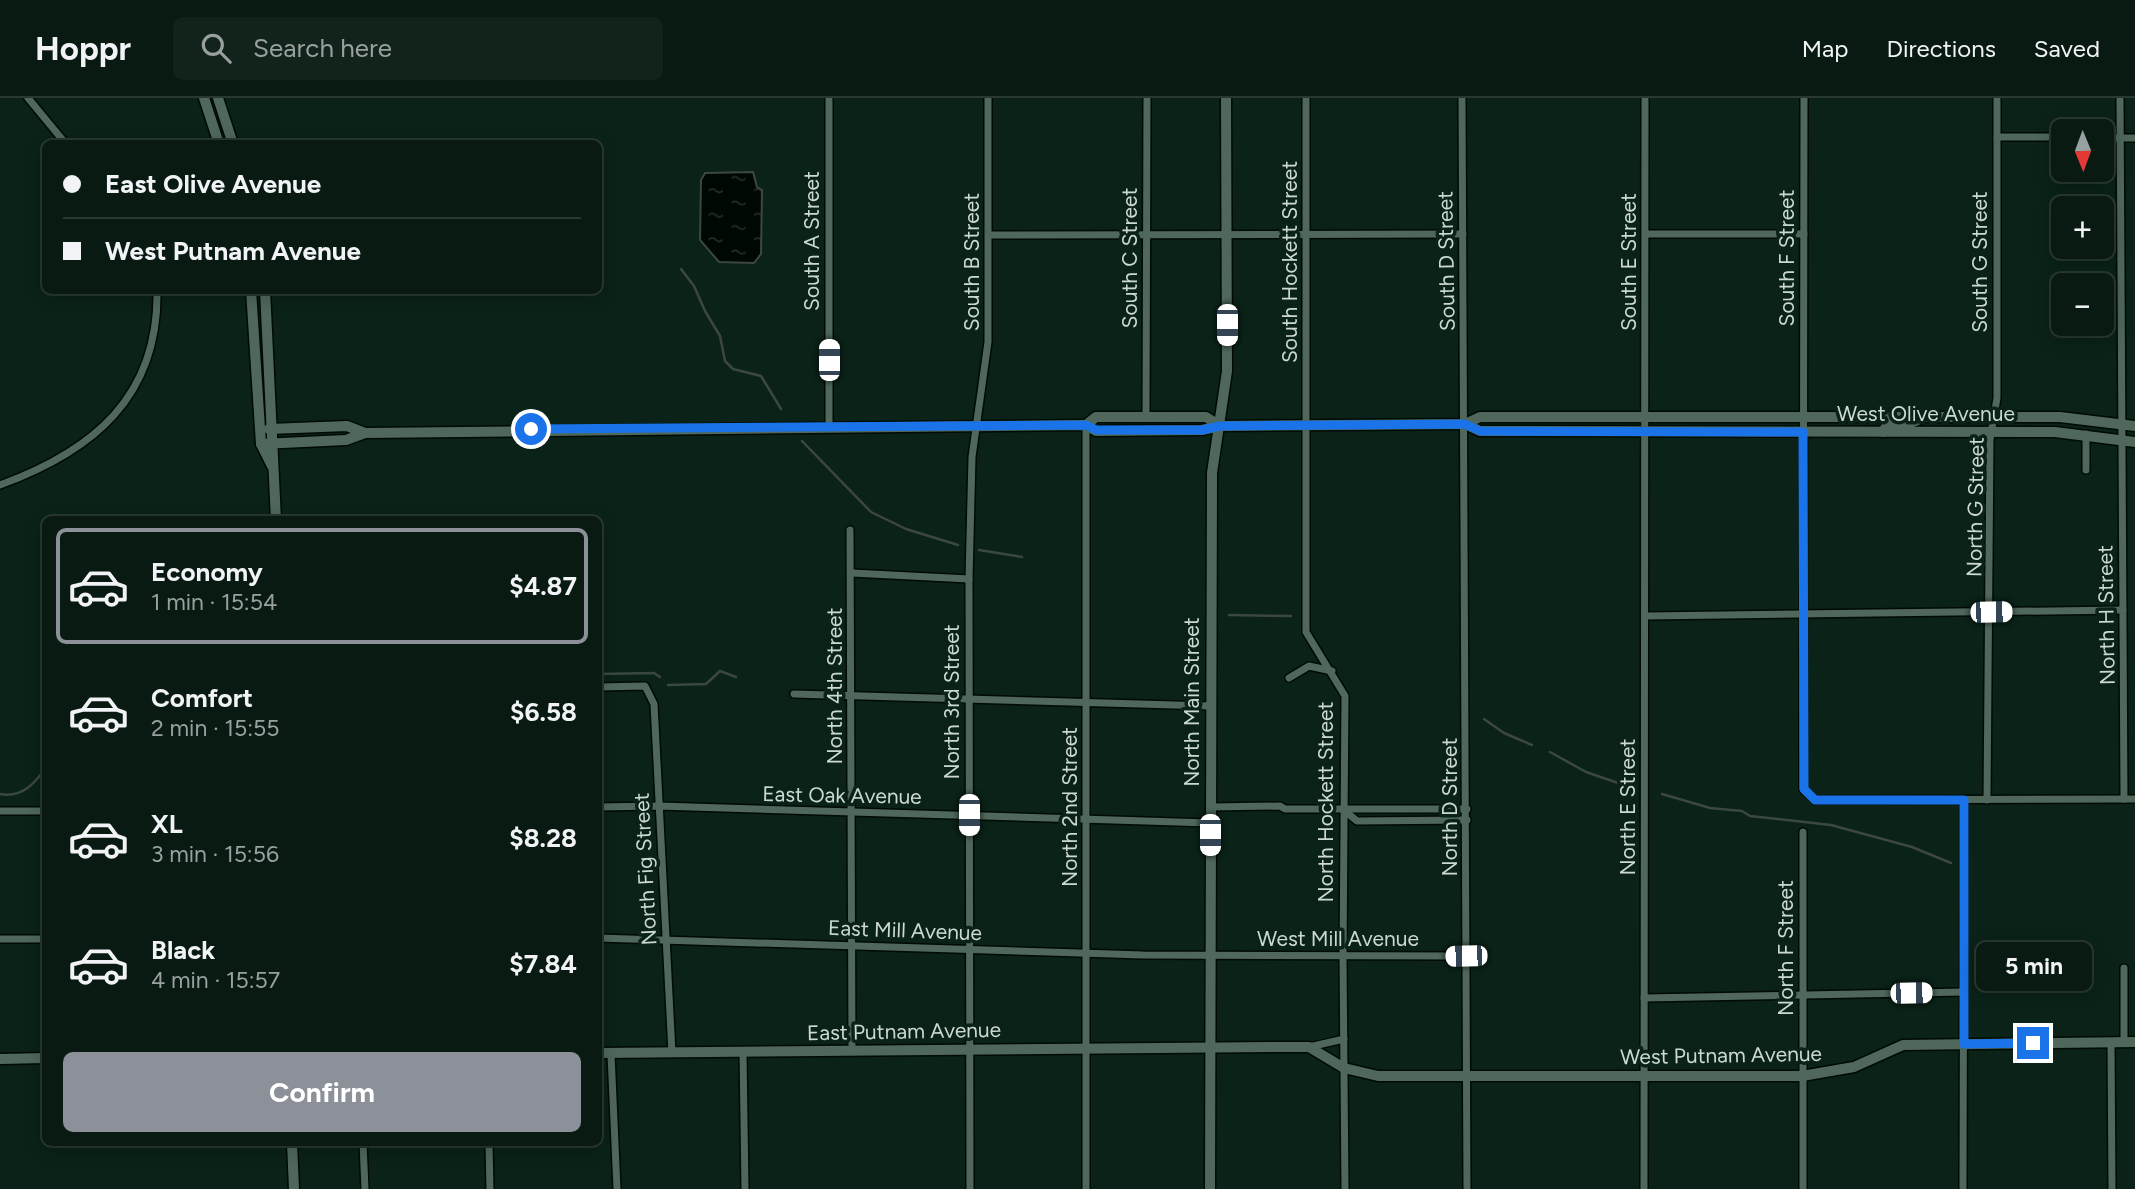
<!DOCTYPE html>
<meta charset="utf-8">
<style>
:root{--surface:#081a11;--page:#11231a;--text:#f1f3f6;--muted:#98a19f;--line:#293831;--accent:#8c9099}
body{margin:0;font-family:Figtree,sans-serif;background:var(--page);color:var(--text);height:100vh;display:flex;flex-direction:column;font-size:26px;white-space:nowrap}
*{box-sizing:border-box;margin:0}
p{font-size:23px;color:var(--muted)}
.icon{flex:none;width:38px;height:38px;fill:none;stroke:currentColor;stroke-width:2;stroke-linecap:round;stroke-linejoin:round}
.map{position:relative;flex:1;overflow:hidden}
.details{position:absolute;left:42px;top:418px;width:560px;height:630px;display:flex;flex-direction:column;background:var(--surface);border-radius:10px;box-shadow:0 4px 18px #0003,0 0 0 2px var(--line)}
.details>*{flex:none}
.banner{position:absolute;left:42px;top:42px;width:560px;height:154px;border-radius:10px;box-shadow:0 4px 18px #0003,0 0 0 2px var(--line);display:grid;align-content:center;height:154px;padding:0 21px;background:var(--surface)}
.needle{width:46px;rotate:179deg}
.fabs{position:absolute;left:2051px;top:21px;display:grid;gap:14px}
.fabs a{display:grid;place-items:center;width:63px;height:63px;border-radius:10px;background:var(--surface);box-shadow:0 4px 18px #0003,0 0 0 2px var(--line);font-size:35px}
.end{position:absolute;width:32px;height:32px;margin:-16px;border:9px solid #1a73e8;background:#fff;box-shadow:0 0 0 4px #fff}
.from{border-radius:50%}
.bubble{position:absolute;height:49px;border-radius:10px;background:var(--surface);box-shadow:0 4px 18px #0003,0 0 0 2px var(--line);font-size:23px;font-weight:700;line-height:49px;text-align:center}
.car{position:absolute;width:21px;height:42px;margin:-21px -10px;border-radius:9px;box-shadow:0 0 5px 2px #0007;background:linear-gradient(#fff 24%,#345 0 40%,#fff 0 76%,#345 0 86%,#fff 0)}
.banner b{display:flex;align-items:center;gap:24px;height:66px;font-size:26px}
.banner b+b{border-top:2px solid var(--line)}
.banner i{width:18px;height:18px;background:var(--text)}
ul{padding:12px 0 0;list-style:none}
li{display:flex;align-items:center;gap:21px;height:116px;margin:0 14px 10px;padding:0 7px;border:4px solid transparent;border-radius:10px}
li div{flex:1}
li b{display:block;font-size:26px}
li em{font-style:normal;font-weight:700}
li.current{border-color:var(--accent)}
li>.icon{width:63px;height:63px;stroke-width:1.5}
.action{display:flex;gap:14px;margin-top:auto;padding:14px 21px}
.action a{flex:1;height:80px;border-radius:10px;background:var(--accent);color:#fff;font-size:28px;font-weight:700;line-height:80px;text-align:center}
header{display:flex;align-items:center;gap:42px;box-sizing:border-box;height:98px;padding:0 35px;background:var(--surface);border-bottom:2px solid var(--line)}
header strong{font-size:33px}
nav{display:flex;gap:38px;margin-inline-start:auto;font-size:24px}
.search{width:490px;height:63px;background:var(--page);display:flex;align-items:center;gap:18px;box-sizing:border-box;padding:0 24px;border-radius:10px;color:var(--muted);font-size:26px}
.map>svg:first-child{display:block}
.water{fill:url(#water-ripples);stroke:#3d4742;stroke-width:2}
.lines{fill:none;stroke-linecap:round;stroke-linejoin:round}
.stream{stroke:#3d4742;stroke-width:2.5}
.street-casing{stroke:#000b04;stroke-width:10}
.secondary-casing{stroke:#000b04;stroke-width:13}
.street{stroke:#4f685b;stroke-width:7}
.secondary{stroke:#4f685b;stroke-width:10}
.route{stroke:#1a73e8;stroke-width:9}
.labels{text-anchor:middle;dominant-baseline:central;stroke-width:7;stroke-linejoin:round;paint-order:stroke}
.street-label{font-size:21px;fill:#cbd9d1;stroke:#0a2217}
</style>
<header>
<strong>Hoppr</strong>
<div class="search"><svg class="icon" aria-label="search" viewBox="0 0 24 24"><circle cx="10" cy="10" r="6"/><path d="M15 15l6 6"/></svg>Search here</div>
<nav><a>Map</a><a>Directions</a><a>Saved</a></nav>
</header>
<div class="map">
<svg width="2135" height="1091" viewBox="0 0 2135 1091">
<defs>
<pattern id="water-ripples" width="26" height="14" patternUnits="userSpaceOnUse" patternTransform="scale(1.75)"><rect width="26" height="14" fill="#000804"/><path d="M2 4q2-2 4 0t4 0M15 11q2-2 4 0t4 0" fill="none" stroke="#242b28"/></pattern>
</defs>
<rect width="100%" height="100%" fill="#0a2217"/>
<!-- water -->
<polygon class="water" points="753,74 757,89 762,92 761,156 754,165 719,164 700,142 701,82 705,75"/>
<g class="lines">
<!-- stream -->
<g class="stream">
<polyline points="681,171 694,188 705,213 720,238 725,263 733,271 761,278 781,311"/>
<polyline points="802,343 871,414 906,431 958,447"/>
<polyline points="979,452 1022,459"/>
<polyline points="1229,517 1291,518"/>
<polyline points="598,576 654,575 660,579"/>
<polyline points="668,587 706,586 720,573 736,579"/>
<polyline points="1484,621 1504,635 1532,647"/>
<polyline points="1550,654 1586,674 1630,689"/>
<path d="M0,696C22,700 34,686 46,670"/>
<polyline points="1662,696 1710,710 1742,713 1750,718 1831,727 1912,749 1951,765"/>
</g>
<defs>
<g id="street">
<polyline points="28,0 66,46"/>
<polyline points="829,0 829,328"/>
<polyline points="1306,0 1306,534 1345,598 1343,859 1345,1091"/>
<polyline points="1462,0 1467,1091"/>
<polyline points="1804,0 1803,691 1815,702 2135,701"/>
<polyline points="2120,0 2124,701"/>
<polyline points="1997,39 2063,39"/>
<polyline points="2102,40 2135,40"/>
<polyline points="1646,136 1804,136"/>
<polyline points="989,137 1463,136"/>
<polyline points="1146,319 1147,0"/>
<polyline points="1086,327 1086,1091"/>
<polyline points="2086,336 2086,372"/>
<path d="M0,387C93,353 159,299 157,192"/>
<polyline points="850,432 852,953"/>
<polyline points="852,475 969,481"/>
<polyline points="1646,518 2123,512"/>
<polyline points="1289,580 1309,568 1332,573"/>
<polyline points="598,589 645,588 654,606 672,955"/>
<polyline points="794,596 1210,608"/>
<polyline points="1987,702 1990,342 1997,300 1997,0"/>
<polyline points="598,709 659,708 1210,725"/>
<polyline points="1210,709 1280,708 1285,711 1467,711"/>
<polyline points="0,713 46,713"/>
<polyline points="1345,713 1357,723 1467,722"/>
<polyline points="1803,734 1803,1091"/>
<polyline points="598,840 1143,857 1466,858"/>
<polyline points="0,841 46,841"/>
<polyline points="1644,900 1964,894"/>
<polyline points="2124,944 2124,870"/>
<polyline points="2111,945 2112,1091"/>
<polyline points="1309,949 1344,941"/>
<polyline points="743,954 745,1091"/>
<polyline points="611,956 617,1091"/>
<polyline points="363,1045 365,1091"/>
<polyline points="489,1045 490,1091"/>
<polyline points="970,1091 969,481 972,359 988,244 988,0"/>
<polyline points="1644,1091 1645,0"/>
<polyline points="1963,1091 1964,702"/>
</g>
<g id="secondary">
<polyline points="204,0 219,46"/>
<polyline points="218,0 233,46"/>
<polyline points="251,192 261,346 272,368"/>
<polyline points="265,192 276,422"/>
<polyline points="1465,326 1480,333 2055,334 2135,344"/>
<polyline points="1086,327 1096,319 1206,319 1220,328"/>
<polyline points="269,331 347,328 365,335"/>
<polyline points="1883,334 1887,327 1906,327 1920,321"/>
<polyline points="261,346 346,342 365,335 1086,327 1096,333 1202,332 1220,328 1465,326 1480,319 2060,319 2135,328"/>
<polyline points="598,955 1283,949 1309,949 1344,970 1378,978 1802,978 1854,969 1903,947 2135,944"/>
<polyline points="0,961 46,960"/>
<polyline points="292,1045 294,1091"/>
<polyline points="1210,1091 1212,375 1227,273 1226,0"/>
</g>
</defs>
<!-- street casing -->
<use href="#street" class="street-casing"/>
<!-- secondary casing -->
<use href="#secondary" class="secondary-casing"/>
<!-- street -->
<use href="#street" class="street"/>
<!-- secondary -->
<use href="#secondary" class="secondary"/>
</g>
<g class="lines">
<!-- route -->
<polyline class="route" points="531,331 1086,327 1096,332 1202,332 1220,328 1465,326 1480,333 1803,334 1804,691 1815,702 1964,702 1964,946 2033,945"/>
</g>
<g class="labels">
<!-- street labels -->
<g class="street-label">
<text transform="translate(811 143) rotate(-90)">South A Street</text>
<text transform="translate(1129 160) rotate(-90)">South C Street</text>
<text transform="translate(1786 160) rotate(-90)">South F Street</text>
<text transform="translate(1446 163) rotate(-91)">South D Street</text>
<text transform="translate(971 164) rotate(-90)">South B Street</text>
<text transform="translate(1289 164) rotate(-90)">South Hockett Street</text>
<text transform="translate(1628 164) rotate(-90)">South E Street</text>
<text transform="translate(1979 164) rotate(-90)">South G Street</text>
<text x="1926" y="315">West Olive Avenue</text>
<text transform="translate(1975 409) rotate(-89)">North G Street</text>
<text transform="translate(2106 517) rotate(-91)">North H Street</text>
<text transform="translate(834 588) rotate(-90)">North 4th Street</text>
<text transform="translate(951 604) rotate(-90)">North 3rd Street</text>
<text transform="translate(1191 604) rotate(-90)">North Main Street</text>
<text transform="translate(842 697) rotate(1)">East Oak Avenue</text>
<text transform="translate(1325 704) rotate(-90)">North Hockett Street</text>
<text transform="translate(1069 709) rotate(-90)">North 2nd Street</text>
<text transform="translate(1449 709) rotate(-90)">North D Street</text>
<text transform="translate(1627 709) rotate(-90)">North E Street</text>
<text transform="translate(645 771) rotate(-93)">North Fig Street</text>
<text transform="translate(905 832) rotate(2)">East Mill Avenue</text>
<text x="1338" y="840">West Mill Avenue</text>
<text transform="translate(1785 850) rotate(-90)">North F Street</text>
<text transform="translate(904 933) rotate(-1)">East Putnam Avenue</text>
<text transform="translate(1721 957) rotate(-1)">West Putnam Avenue</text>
</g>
</g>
</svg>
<div class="fabs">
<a><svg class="needle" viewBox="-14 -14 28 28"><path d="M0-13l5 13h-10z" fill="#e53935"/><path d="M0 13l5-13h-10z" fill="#98a19f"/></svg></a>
<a>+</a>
<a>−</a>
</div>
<i class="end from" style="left:531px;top:331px"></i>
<i class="end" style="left:2033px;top:945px"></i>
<div class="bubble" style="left:1976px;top:844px;width:116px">5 min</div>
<i class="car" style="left:1227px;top:227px;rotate:180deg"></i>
<i class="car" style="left:829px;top:262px;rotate:0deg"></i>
<i class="car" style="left:1991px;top:514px;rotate:89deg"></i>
<i class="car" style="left:969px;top:717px;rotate:180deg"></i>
<i class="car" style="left:1210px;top:737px;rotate:180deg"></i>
<i class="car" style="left:1466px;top:858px;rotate:269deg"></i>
<i class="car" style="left:1911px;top:895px;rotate:89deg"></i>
<div class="banner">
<b><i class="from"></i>East Olive Avenue</b>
<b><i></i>West Putnam Avenue</b>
</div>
<section class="details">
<ul>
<li class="current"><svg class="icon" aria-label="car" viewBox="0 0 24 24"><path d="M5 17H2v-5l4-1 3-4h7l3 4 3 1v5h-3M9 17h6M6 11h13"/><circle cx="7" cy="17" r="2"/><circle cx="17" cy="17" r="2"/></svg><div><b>Economy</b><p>1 min · 15:54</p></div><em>$4.87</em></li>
<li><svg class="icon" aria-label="car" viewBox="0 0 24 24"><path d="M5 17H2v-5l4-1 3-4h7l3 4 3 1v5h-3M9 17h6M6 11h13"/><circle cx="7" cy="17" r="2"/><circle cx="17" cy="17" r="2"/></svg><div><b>Comfort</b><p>2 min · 15:55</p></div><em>$6.58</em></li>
<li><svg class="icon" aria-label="car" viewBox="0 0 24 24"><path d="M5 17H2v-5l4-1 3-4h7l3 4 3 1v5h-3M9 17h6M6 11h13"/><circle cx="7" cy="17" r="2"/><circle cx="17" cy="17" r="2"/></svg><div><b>XL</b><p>3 min · 15:56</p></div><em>$8.28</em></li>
<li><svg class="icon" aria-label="car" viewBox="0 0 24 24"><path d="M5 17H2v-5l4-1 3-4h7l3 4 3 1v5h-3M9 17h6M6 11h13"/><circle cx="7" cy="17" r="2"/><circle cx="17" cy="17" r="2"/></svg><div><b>Black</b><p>4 min · 15:57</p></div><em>$7.84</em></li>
</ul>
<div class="action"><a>Confirm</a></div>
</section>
</div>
